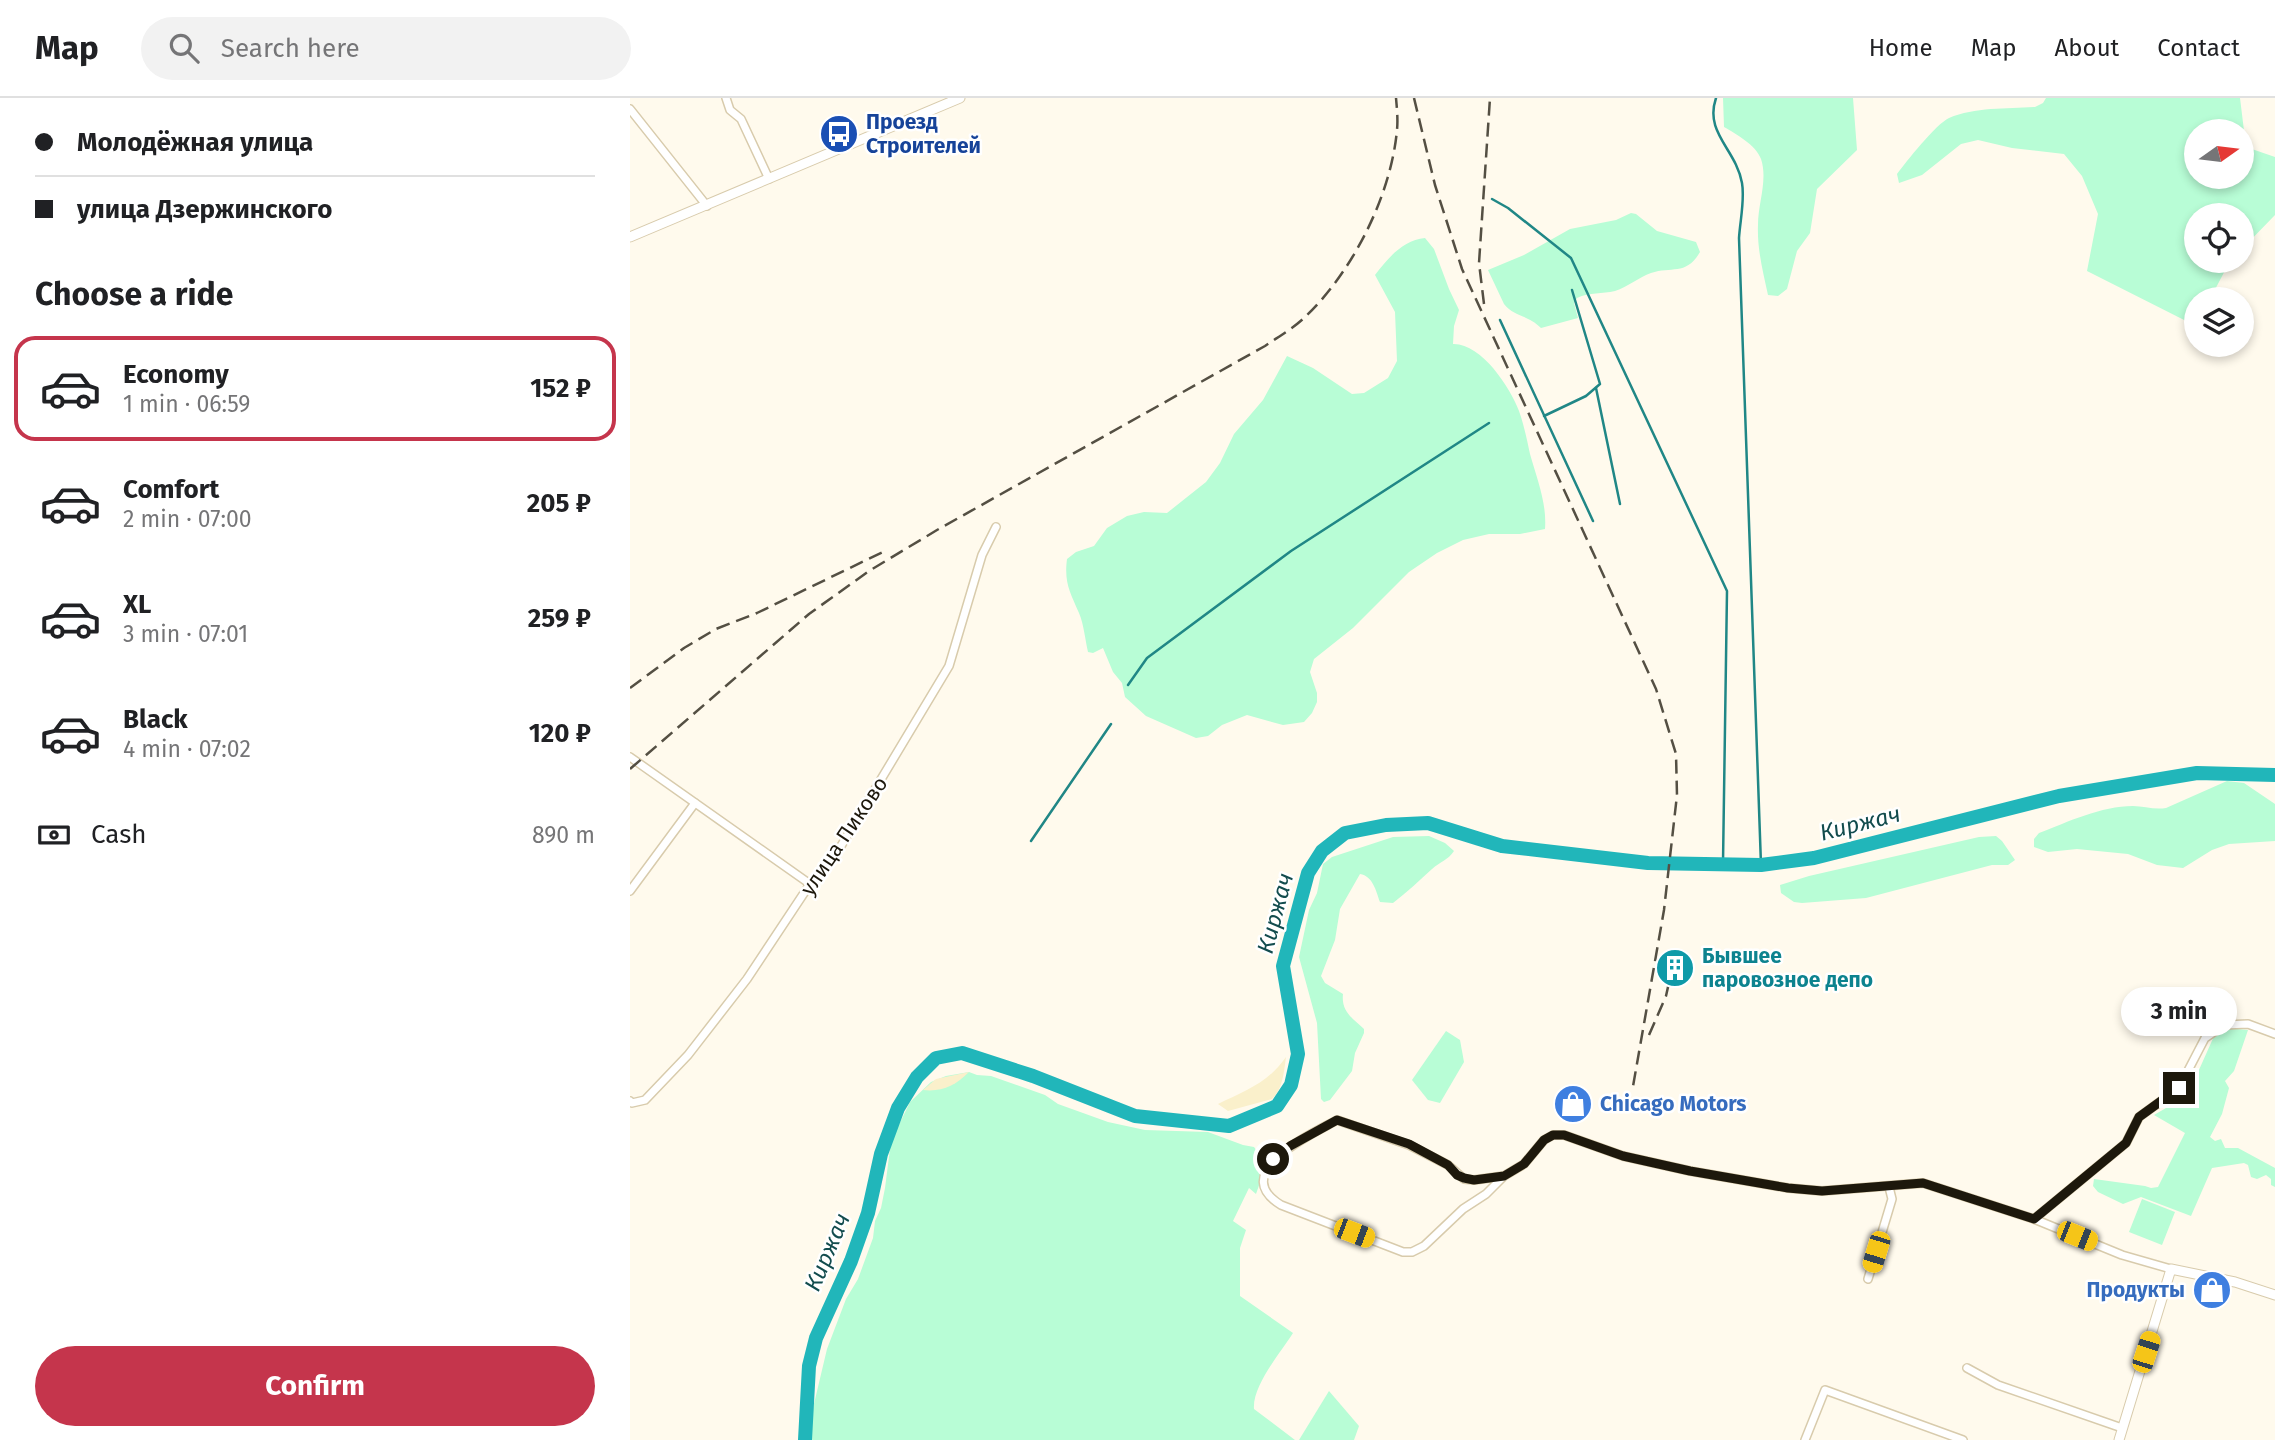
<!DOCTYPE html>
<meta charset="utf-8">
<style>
:root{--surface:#fff;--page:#f2f2f2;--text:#202124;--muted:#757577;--line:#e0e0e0;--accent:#c5354c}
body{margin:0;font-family:"Fira Sans",sans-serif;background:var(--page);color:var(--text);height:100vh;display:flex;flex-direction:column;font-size:26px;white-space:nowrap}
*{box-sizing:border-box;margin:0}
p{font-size:23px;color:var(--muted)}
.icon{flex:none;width:38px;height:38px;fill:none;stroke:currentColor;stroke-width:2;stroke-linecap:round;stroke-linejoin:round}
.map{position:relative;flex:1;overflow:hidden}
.sheet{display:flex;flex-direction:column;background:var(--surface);width:630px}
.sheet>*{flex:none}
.guide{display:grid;align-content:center;height:154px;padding:0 35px;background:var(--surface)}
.needle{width:46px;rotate:76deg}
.buttons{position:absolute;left:1554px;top:21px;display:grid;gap:14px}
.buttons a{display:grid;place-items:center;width:70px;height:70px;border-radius:50%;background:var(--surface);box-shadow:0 4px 10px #0003;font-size:35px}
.end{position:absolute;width:32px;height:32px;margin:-16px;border:9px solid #1d180c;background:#fff;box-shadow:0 0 0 4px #fff}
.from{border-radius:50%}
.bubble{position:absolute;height:49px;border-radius:24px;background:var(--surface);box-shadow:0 4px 10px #0003;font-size:23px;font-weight:700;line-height:49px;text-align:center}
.car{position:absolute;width:21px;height:42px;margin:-21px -10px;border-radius:9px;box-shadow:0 0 5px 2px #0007;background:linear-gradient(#f5c518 24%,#345 0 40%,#f5c518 0 76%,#345 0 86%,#f5c518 0)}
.guide b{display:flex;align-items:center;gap:24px;height:66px;font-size:26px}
.guide b+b{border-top:2px solid var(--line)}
.guide i{width:18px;height:18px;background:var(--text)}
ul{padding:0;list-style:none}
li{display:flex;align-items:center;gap:21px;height:105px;margin:0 14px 10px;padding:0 21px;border:4px solid transparent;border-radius:21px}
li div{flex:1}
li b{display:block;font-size:26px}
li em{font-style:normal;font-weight:700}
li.selected{border-color:var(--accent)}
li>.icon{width:63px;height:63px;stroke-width:1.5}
h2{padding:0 35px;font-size:32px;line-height:84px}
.pay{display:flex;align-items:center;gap:18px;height:77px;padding:0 35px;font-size:26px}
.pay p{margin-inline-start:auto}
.primary-button{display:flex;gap:14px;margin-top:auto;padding:14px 35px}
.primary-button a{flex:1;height:80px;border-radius:42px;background:var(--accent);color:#fff;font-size:28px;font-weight:700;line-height:80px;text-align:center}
header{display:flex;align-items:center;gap:42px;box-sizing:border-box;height:98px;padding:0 35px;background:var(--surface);border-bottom:2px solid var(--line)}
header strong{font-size:33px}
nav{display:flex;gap:38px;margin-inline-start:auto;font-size:24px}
.search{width:490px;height:63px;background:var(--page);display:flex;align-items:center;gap:18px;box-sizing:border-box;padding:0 24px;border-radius:38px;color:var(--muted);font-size:26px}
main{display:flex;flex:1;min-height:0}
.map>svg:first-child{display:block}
.green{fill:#b8fdd6;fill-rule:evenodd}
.sand{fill:#faf0cb}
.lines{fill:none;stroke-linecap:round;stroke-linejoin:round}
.stream{stroke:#208786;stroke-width:2.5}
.river{stroke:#21b6ba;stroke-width:14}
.minor-casing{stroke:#d8cbac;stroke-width:10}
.tertiary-casing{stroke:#d8cbac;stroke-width:11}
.minor{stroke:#fff;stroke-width:7}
.tertiary{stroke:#fff;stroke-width:9}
.rail{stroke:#544f43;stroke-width:2.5;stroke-dasharray:14 7;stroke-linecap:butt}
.route{stroke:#1d180c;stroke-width:9}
.labels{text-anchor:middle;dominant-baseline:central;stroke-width:5;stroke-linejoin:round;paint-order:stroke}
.transit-label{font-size:21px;font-weight:bold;fill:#164399;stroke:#fff;text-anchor:start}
.street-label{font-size:21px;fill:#1d180c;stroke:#fff}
.culture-label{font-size:21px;font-weight:bold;fill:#0d838f;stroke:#fff;text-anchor:start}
.shop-label{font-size:21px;font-weight:bold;fill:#366cbe;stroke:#fff;text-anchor:start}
.water-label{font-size:23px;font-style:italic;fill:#124c4e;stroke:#fff}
</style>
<header>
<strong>Map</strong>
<div class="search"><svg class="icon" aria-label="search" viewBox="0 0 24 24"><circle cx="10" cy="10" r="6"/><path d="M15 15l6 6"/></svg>Search here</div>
<nav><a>Home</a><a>Map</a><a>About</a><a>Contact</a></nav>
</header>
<main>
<section class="sheet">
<div class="guide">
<b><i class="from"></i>Молодёжная улица</b>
<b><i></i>улица Дзержинского</b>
</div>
<h2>Choose a ride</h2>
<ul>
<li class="selected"><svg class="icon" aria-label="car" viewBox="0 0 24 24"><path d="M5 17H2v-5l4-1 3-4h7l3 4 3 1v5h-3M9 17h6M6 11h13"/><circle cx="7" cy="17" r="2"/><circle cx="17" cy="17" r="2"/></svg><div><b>Economy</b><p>1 min · 06:59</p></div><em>152 ₽</em></li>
<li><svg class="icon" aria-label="car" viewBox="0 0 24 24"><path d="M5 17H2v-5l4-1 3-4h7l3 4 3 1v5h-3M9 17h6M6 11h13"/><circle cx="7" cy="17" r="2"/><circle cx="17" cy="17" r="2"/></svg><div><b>Comfort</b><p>2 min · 07:00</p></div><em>205 ₽</em></li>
<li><svg class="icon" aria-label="car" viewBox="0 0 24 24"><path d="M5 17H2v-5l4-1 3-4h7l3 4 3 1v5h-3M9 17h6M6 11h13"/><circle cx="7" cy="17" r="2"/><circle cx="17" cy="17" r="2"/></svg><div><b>XL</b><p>3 min · 07:01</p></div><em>259 ₽</em></li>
<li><svg class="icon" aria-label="car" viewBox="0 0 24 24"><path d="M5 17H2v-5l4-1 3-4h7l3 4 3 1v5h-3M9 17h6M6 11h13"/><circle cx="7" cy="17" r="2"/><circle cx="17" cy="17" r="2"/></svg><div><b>Black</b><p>4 min · 07:02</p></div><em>120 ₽</em></li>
</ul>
<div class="pay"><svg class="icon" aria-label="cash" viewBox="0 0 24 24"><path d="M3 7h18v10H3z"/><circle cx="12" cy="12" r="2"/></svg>Cash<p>890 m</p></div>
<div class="primary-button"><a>Confirm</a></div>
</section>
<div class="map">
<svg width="1645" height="1342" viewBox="0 0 1645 1342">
<rect width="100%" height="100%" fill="#fffaed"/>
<!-- green -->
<g class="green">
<path d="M1093,0H1223L1227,52L1187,91L1180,135L1167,153L1157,191L1148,198L1138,197C1133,174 1127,151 1128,127C1128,105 1138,82 1131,61C1126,47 1106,36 1094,29Z"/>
<path d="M1416,0H1610L1616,49L1645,59V117L1612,151V117H1566V163H1600L1580,201H1566V228L1457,173L1468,116L1452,78L1434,56L1382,50L1348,42L1331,46L1292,77L1269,85L1267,76C1276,64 1306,26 1319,20C1345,9 1377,11 1405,9L1413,5ZM1566,33H1612V79H1566Z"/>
<path d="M1001,115L1006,116L1027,133L1066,144L1070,154C1056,178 1042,168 1021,175C1009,179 998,189 985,193C972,196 960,194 947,200L944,205L948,220L911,230C897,216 884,219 874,206L858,172L894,157L940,131L986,122Z"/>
<path d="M795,140L804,151L819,191L829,212L824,228L823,246C851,245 880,289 889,313C894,327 897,342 900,356C907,381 917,405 915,431L890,436H859L833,442L807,455L779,474L723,530L684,561L680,574L687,595V604L682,615L674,624L653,627L617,617L592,627L578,638L566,640L516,618L495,599L492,585L483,574L473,550L463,555L458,554C455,541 454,527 449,515C440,494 434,485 437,461L446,454L464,448L477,430L497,418L514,414L537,415L576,384L590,365L604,336L633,302L657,258L683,270L722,296L734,295L758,280L767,263L765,214L745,177C758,160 773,142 795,140Z"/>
<path d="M1597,683L1614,685L1645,706V743L1599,746L1582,752L1553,770L1527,767L1498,756L1447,751L1418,754L1404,749V741L1409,735C1438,724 1471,708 1503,708C1514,708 1524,712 1536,710Z"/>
<path d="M799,738L815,745L824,753C818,762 810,764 802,771C789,783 777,794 763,805L750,804C746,793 743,778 730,776L710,811L705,842L691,878L695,885L713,896C711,913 722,920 734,931V935L725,955L722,973L700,1002L694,1004L691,1001L687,925L669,859L679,812L687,795L693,766L702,759L763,739Z"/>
<polygon points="1366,738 1372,743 1385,762 1378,767 1362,767 1236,800 1172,805 1164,804 1151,795 1150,787 1179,778 1349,739"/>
<polygon points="1597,930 1618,932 1604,973 1595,983 1599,990 1592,1016 1580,1039 1585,1043 1591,1041 1595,1050 1608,1050 1645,1070 1645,1089 1641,1087 1641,1081 1636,1077 1627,1081 1621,1079 1618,1067 1614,1065 1582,1070 1561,1118 1511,1099 1493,1106 1468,1094 1463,1088 1464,1081 1515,1088 1521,1090 1528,1089 1555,1035 1524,1017 1548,1003 1556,1001 1585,936"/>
<polygon points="816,933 830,942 834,964 810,1005 798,1002 782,982"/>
<path d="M339,974L347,977L361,978L415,997L428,1006L478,1024L515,1032L578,1034L613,1047L624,1049L629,1056L639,1059L626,1096L619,1090L603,1123L616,1132L610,1150V1198L663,1235C651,1254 622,1288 624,1311L665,1342H181L183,1310L197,1251L216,1201L228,1181L243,1140L245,1123L251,1110L255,1090L261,1043L280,1004L301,984L316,978Z"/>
<polygon points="1512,1101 1545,1114 1532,1147 1499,1134"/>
<polygon points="699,1293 729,1328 724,1342 669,1342"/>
</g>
<!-- sand -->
<g class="sand">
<path d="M656,959C654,973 653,991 642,1001L598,1013L588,1006C615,993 638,985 656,959Z"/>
<path d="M339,974C325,988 312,994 293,992L306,981Z"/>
</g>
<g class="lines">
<!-- stream -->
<g class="stream">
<path d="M1086,0C1074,35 1106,51 1112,85C1115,102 1110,123 1109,140L1131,767"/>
<polyline points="862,101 878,110 941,160 1097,493 1093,765"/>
<polyline points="870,222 963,423"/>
<polyline points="966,290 990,406"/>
<polyline points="914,318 956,298 970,286 942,192"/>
<polyline points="498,587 517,560 661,453 859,325"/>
<polyline points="401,743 481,626"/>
</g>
<!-- river -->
<polyline class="river" points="175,1342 179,1268 186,1240 221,1163 238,1115 251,1056 268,1010 287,979 306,960 332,955 403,978 505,1018 599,1028 647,1008 661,987 668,956 653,868 678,775 692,753 715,735 756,727 798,725 872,748 1018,765 1131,767 1184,760 1429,698 1567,675 1645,677"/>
<defs>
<g id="minor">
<polyline points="96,0 100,12 111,21 139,81"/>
<polyline points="0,11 77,108"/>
<polyline points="0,659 180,786"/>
<polyline points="0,793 65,705"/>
<polyline points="0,1003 2,1005 15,1002 58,957 117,881 180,786 211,748 319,568 352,457 366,429"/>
<path d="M874,1078L856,1096L833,1111L794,1148L782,1154H773L651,1107C597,1074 682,1036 707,1022L779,1047L818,1067L834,1081L844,1082L874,1078L894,1066L914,1042L923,1037H934L993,1058L1060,1073L1158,1090L1192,1093L1293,1085L1404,1121L1492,1157L1541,1171"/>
<polyline points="1404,1121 1496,1045 1509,1019 1549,990 1575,940 1594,927 1618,926 1645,936"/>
<polyline points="1238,1181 1262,1101 1259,1089"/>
<polyline points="1337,1270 1368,1287 1492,1330"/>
<polyline points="1175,1342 1195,1292 1333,1342"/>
</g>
<g id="tertiary">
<polyline points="0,139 330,0"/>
<polyline points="1489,1342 1541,1171 1605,1184 1645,1197"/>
</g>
</defs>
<!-- minor casing -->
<use href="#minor" class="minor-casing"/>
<!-- tertiary casing -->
<use href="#tertiary" class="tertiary-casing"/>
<!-- minor -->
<use href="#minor" class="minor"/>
<!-- tertiary -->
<use href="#tertiary" class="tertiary"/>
<!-- rail -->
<g class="rail">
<polyline points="784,0 805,87 832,171 1026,591 1046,656 1047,697 1034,812 1002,994"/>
<polyline points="854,206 849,165 860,0"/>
<polyline points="0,590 54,550 86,531 127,515 257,452"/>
<path d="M0,671L179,516L239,473L307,432L635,248C648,239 662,231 674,220C722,175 761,98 767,32C768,22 767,11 766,0"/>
<polyline points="1019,937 1036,898 1040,880"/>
</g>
</g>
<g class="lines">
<!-- route -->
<polyline class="route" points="643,1061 660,1048 707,1022 779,1046 818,1067 827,1077 834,1080 844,1082 874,1078 894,1066 914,1042 923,1037 934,1037 993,1058 1060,1073 1158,1090 1192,1093 1293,1085 1404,1121 1496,1045 1509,1019 1549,990"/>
</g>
<!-- icons -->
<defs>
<symbol id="bus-disc" viewBox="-11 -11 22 22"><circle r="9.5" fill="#1a4fb4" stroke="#fff"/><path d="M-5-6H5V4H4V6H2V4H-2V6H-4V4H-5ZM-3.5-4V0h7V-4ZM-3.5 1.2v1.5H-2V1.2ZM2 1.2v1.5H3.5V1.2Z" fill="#fff"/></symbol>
<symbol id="building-disc" viewBox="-11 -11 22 22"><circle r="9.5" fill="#0f9aa8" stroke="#fff"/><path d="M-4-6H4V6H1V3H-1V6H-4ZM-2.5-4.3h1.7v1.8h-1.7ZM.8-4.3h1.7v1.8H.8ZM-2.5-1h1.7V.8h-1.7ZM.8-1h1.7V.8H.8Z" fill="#fff"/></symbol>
<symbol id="shop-disc" viewBox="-11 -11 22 22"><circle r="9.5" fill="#3f7fe0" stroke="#fff"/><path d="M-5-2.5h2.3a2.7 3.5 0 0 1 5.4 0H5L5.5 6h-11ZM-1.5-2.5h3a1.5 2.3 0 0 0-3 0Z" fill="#fff"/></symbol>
</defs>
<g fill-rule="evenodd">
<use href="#bus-disc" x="187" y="14" width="44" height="44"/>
<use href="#building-disc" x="1023" y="848" width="44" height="44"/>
<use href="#shop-disc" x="921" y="984" width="44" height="44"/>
<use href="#shop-disc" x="1560" y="1170" width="44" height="44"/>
</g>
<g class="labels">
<!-- transit labels -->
<g class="transit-label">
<text x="236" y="24">Проезд<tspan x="236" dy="24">Строителей</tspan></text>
</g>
<!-- street labels -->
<g class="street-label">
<text transform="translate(214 738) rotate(-56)">улица Пиково</text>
</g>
<!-- culture labels -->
<g class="culture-label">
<text x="1072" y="858">Бывшее<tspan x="1072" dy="24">паровозное депо</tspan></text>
</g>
<!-- shop labels -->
<g class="shop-label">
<text x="970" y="1006">Chicago Motors</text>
<text x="1555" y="1192" text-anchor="end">Продукты</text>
</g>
<!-- water labels -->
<g class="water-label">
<text transform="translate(1230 725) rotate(-14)">Киржач</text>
<text transform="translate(645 815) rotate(-75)">Киржач</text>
<text transform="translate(197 1154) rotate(-67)">Киржач</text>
</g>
</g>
</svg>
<div class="buttons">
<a><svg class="needle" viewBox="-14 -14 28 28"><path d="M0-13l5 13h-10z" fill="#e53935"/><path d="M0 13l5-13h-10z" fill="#757577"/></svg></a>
<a><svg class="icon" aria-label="locate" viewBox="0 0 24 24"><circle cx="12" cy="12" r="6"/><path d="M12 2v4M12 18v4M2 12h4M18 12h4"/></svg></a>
<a><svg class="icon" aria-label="layers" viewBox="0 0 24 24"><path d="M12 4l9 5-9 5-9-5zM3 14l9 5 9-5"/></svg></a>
</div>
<i class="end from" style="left:643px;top:1061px"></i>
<i class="end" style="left:1549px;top:990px"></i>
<div class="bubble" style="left:1491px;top:889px;width:116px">3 min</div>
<i class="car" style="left:724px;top:1135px;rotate:111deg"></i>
<i class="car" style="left:1447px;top:1138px;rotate:112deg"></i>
<i class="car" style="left:1246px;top:1154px;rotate:197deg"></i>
<i class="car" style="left:1516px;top:1254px;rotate:18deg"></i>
</div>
</main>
